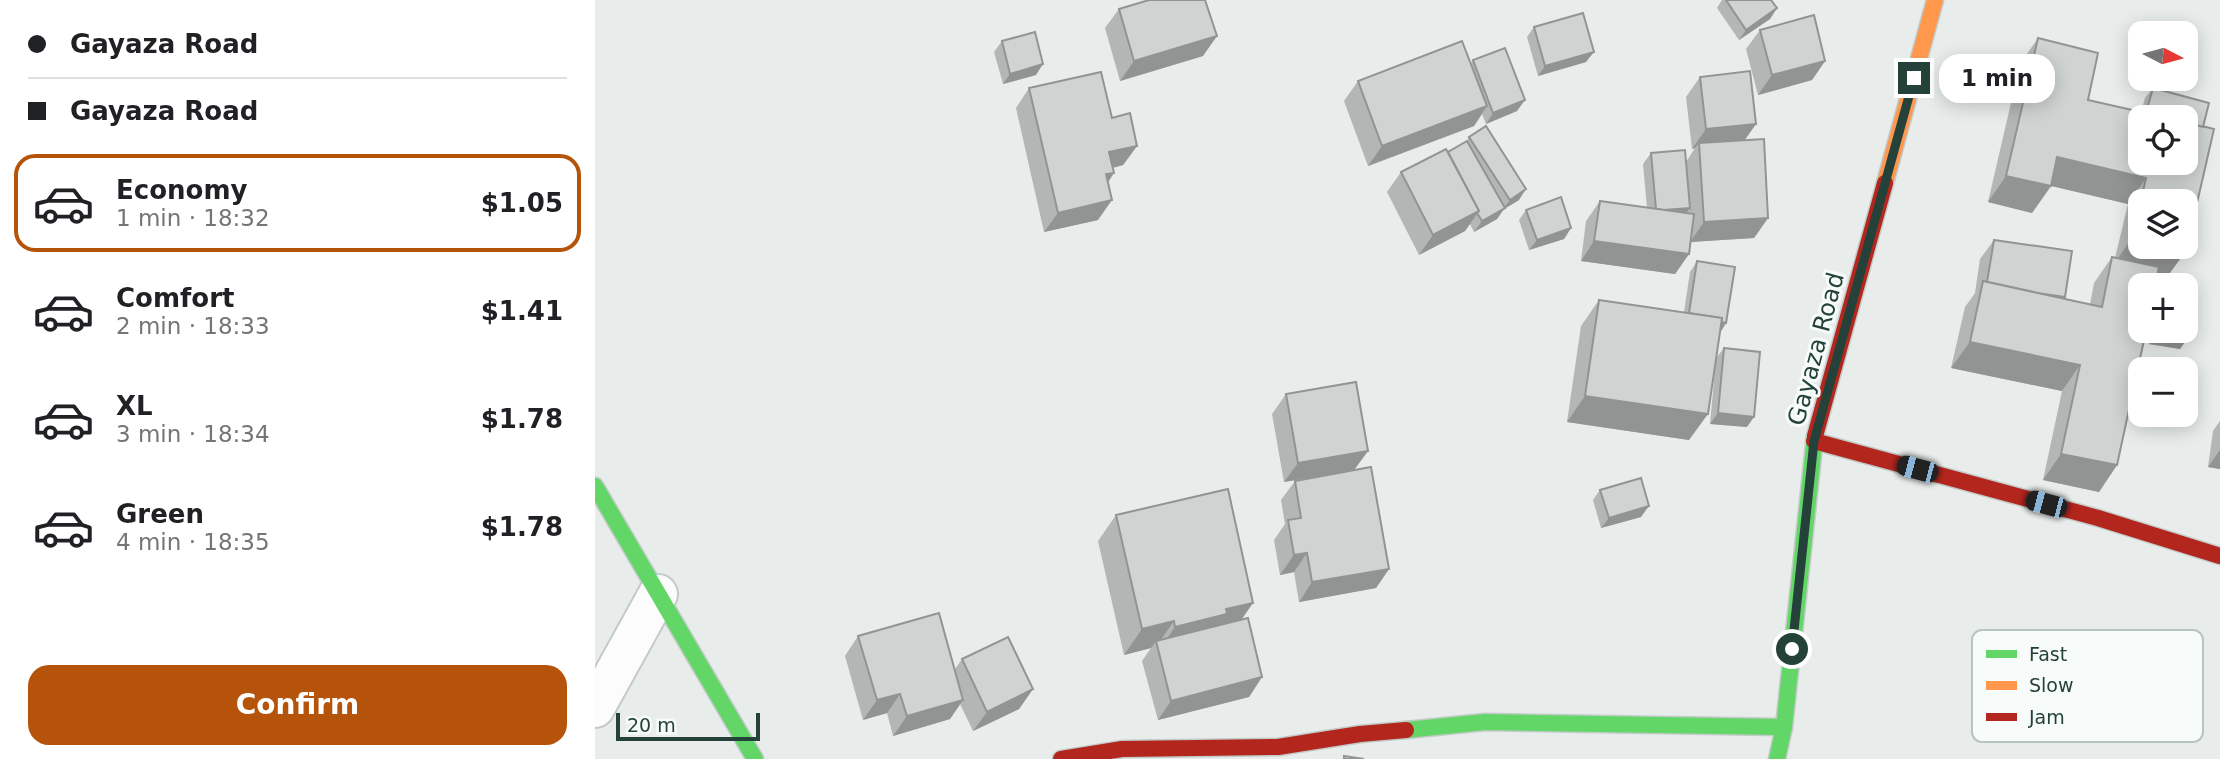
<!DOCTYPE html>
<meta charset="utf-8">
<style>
:root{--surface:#fff;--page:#f2f2f2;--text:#202124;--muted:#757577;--line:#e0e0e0;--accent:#b45309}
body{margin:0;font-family:"DejaVu Sans",sans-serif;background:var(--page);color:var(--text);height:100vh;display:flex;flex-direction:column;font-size:26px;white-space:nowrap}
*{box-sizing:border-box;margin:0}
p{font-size:23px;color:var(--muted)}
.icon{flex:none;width:38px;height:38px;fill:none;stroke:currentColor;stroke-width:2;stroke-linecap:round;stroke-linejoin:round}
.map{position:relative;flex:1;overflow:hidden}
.sheet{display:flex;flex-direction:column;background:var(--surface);width:595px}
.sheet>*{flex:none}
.hud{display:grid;align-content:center;height:154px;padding:0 28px;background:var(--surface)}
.needle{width:46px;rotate:96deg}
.fabs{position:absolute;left:1533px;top:21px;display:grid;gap:14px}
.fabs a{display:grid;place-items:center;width:70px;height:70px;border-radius:14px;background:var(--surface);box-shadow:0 4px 18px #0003;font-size:35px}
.scale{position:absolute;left:21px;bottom:18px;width:144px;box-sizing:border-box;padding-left:7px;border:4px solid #24423a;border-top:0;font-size:19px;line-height:24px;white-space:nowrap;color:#24423a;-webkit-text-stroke:5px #f7fbf9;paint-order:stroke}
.end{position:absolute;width:32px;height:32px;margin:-16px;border:9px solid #24423a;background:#fff;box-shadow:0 0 0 4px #fff}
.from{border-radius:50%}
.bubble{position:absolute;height:49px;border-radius:21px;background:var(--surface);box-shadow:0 4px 18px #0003;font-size:23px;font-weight:700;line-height:49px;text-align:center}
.car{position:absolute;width:21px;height:42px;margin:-21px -10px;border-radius:9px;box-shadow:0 0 5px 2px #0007;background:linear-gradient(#222 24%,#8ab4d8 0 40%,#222 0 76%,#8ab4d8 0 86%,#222 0)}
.hud b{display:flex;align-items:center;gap:24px;height:66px;font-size:26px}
.hud b+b{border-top:2px solid var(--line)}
.hud i{width:18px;height:18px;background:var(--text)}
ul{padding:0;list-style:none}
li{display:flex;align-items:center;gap:21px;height:98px;margin:0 14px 10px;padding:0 14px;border:4px solid transparent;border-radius:21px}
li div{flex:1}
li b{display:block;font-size:26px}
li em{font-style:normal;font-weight:700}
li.on{border-color:var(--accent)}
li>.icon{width:63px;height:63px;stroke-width:1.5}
.cta{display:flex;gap:14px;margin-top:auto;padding:14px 28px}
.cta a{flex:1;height:80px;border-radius:21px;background:var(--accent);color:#fff;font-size:28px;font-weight:700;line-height:80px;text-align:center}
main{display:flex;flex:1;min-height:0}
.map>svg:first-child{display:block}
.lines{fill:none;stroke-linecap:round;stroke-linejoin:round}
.street-casing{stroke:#c5cac8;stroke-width:42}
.fast-casing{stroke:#c3cbc8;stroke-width:19}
.slow-casing{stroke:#c3cbc8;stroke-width:19}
.jam-casing{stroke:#c3cbc8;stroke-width:19}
.street{stroke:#fcfcfc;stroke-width:38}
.fast{stroke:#63d668;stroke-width:16}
.slow{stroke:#ff974d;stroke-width:16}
.jam{stroke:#b3261e;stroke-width:16}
.wall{fill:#b2b6b5}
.shaded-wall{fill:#919493}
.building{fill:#cfd4d2;stroke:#919493;stroke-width:2}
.route{stroke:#24423a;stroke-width:9}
.labels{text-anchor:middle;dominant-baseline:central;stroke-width:6;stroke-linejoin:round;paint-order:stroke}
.street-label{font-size:24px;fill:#24423a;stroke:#f7fbf9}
.key{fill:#f7fbf9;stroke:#b8c4c0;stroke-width:2}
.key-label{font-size:19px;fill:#24423a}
</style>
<main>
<section class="sheet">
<div class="hud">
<b><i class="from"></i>Gayaza Road</b>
<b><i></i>Gayaza Road</b>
</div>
<ul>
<li class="on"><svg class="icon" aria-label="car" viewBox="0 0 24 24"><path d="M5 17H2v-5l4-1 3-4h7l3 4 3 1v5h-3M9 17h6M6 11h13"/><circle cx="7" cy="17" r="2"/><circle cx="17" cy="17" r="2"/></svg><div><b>Economy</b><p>1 min · 18:32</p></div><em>$1.05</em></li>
<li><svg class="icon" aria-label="car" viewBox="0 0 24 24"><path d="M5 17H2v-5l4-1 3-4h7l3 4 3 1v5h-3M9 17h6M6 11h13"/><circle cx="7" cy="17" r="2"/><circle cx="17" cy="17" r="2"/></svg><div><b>Comfort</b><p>2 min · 18:33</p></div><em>$1.41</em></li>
<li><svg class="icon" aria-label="car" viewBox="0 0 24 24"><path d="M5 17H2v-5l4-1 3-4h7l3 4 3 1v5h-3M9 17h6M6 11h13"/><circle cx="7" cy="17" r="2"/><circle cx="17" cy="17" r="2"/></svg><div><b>XL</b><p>3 min · 18:34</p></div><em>$1.78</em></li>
<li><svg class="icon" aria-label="car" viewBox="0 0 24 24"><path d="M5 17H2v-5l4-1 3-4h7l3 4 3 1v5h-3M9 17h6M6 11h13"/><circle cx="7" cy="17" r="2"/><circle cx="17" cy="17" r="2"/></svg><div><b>Green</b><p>4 min · 18:35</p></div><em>$1.78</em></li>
</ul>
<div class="cta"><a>Confirm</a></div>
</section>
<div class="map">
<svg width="1625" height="759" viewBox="0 0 1625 759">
<rect width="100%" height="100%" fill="#e8edeb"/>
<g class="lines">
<defs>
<polyline id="street" points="0,708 63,594"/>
<g id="fast">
<polyline points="0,486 160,759"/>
<polyline points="811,730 890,722 1189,727"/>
<polyline points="1182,759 1189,727 1220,436"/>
</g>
<polyline id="slow" points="1290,183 1340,0"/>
<g id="jam">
<polyline points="1220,436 1290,183"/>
<polyline points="1219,441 1503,518 1625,556"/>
<polyline points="466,759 527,749 683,747 765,734 811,730"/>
</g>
</defs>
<!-- street casing -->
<use href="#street" class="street-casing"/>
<!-- fast casing -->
<use href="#fast" class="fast-casing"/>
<!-- slow casing -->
<use href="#slow" class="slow-casing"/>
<!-- jam casing -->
<use href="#jam" class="jam-casing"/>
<!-- street -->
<use href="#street" class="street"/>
<!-- fast -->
<use href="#fast" class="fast"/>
<!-- slow -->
<use href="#slow" class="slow"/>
<!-- jam -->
<use href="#jam" class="jam"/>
</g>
<!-- wall -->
<g class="wall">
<polygon points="1127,0 1176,0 1182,8 1175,19 1144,40 1122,8"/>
<polygon points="524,9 608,56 525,81 510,28"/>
<polygon points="939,27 991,62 943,76 932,37"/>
<polygon points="1165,30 1230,61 1217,80 1163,95 1151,49"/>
<polygon points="1443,38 1493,100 1546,112 1550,98 1558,88 1572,277 1563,275 1522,465 1504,492 1448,480 1467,391 1356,368 1370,307 1380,293 1385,259 1399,240 1469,299 1495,304 1499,283 1517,257 1520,258 1533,204 1456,186 1437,213 1393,202 1425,64"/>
<polygon points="407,41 441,75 408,84 399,52"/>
<polygon points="878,60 922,111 891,124 887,114 879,126 773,166 749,101 763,81 876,63"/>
<polygon points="1105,77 1161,124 1149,140 1173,218 1159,238 1095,242 1094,254 1080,274 986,261 991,221 1005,201 1052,208 1048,164 1056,153 1091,162 1100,148 1097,149 1091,97"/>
<polygon points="434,88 517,118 542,146 528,165 518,168 513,183 503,220 449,232 421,108"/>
<polygon points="874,137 924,200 909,209 902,219 879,232 875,224 870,231 824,255 792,192 806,172 853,152 871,142"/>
<polygon points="931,210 976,228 969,239 934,250 924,220"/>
<polygon points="1102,261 1131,323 1125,333 1094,440 972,422 986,326 1004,300 1089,312 1095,272"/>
<polygon points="1556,331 1591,331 1592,339 1585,349 1554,344"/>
<polygon points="1129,348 1152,427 1115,424 1121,358"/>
<polygon points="691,394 773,451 759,470 794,569 781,588 704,602 699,572 685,575 679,540 690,524 686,500 700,481 751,472 689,482 677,414"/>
<polygon points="1625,421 1625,469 1613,467 1618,431"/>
<polygon points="1005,490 1046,517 1006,528 998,500"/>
<polygon points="521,515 647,620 667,677 654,697 563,720 547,661 556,648 529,655 503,541"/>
<polygon points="263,636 360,669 367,659 438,689 424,709 378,731 365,704 355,719 298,736 292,713 268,720 250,656"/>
</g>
<!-- shaded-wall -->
<g class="shaded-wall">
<polygon points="1182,8 1175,19 1144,40 1151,30"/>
<polygon points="622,36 608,56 525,81 539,61"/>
<polygon points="999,52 991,62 943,76 950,66"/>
<polygon points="1230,61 1217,80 1163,95 1177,75"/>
<polygon points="448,64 441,75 408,84 415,74"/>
<polygon points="930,100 922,111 891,124 898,113"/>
<polygon points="892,106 879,126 773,166 787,146"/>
<polygon points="1161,124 1147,144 1104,143 1100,148 1097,149 1111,129"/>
<polygon points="542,146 528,165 501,172 514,152"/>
<polygon points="1462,157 1551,178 1533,204 1444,183"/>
<polygon points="519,173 506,193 511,174"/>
<polygon points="1411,176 1456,186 1437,213 1393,202"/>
<polygon points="931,189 924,200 909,209 902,219 879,232 887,221 908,209 915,200"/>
<polygon points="517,200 503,220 449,232 463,213"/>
<polygon points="1095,208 1087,218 1061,211"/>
<polygon points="884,211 870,231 824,255 838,235"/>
<polygon points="1173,218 1159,238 1095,242 1109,222"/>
<polygon points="976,228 969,239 934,250 942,240"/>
<polygon points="1537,238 1545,240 1545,247 1572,247 1591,251 1572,277 1519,264"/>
<polygon points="999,241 1094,254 1080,274 986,261"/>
<polygon points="1094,318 1131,323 1124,334"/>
<polygon points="1562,333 1592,339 1585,349 1554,344"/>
<polygon points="1375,342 1485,365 1467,391 1356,368"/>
<polygon points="990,396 1113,414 1094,440 972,422"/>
<polygon points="1123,413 1159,417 1152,427 1115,424"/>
<polygon points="1625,450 1625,469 1613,467"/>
<polygon points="773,451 759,470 689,482 703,463"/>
<polygon points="1466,454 1522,465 1504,492 1448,480"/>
<polygon points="1054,506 1046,517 1006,528 1014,518"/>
<polygon points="712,553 699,572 685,575 699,555"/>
<polygon points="794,569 781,588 704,602 717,582"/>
<polygon points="658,603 640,629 564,650 580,627 631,609"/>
<polygon points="579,621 562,645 561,641 556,648 529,655 547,629"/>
<polygon points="667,677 654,697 563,720 576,701"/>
<polygon points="438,689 424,709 378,731 392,712"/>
<polygon points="305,694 292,713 268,720 282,700"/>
<polygon points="368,700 355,719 298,736 312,716"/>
</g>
<!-- building -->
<g class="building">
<polygon points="554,0 610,0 622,36 539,61 524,9"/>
<polygon points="1131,0 1176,0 1182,8 1151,30"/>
<polygon points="988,13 999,52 950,66 939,27"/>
<polygon points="1219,15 1230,61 1177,75 1165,30"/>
<polygon points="440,32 448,64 415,74 407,41"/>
<polygon points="1443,38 1503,53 1493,100 1568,117 1545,117 1545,163 1591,163 1591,122 1619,129 1591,251 1572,247 1591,247 1591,201 1546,201 1551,178 1462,157 1456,186 1411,176"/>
<polygon points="867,41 892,106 787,146 763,81"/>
<polygon points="910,48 930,100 898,113 878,60"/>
<polygon points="1155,71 1161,124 1111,129 1105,77"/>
<polygon points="506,72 517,118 535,113 542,146 514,152 519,173 511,174 517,200 463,213 434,88"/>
<polygon points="1558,88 1614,103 1608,127 1591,122 1591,117 1568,117 1551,113"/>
<polygon points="891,126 931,189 915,200 874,137"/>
<polygon points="1169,139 1173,218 1109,222 1104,143"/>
<polygon points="872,141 910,208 887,221 882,213 884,211 853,152"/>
<polygon points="851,149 884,211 838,235 806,172"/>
<polygon points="1090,150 1095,208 1069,210 1061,209 1056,153"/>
<polygon points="966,197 976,228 942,240 931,210"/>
<polygon points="1005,201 1099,214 1094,254 999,241"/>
<polygon points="1545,203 1545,240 1537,238"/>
<polygon points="1399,240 1477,251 1470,297 1442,293 1392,282"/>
<polygon points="1517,257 1564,267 1560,285 1545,285 1545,331 1551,331 1522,465 1466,454 1485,365 1375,342 1388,281 1507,307"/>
<polygon points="1102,261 1140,267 1131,323 1126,322 1127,318 1094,313"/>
<polygon points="1004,300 1127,318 1113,414 990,396"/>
<polygon points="1591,301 1598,302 1592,339 1562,333 1562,331 1591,331"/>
<polygon points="1129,348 1165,352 1159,417 1123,413"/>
<polygon points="761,382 773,451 703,463 691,394"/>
<polygon points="776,467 794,569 717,582 712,553 699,555 693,520 706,518 700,481"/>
<polygon points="1046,478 1054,506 1014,518 1005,490"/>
<polygon points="633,489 658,603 631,609 632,614 580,627 579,621 547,629 521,515"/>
<polygon points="344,613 368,700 312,716 305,694 282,700 263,636"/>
<polygon points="653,618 667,677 576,701 561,641"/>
<polygon points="413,637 438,689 392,712 367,659"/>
<polygon points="749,756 769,759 749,759"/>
</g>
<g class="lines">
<!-- route -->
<polyline class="route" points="1197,649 1219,441 1319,78"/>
</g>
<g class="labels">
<!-- street labels -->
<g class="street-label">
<text transform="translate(1221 349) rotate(-75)">Gayaza Road</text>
</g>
</g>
<!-- legend -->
<rect x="1377" y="630" width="231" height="112" rx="10" class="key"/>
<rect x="1391" y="650" width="31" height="8" fill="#63d668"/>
<rect x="1391" y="681" width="31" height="9" fill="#ff974d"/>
<rect x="1391" y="713" width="31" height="8" fill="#b3261e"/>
<g class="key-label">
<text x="1434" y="661">Fast</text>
<text x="1434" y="692">Slow</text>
<text x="1434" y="724">Jam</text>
</g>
</svg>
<div class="fabs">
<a><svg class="needle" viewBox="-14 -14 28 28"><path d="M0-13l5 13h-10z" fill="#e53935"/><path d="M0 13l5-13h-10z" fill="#757577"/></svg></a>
<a><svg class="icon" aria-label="locate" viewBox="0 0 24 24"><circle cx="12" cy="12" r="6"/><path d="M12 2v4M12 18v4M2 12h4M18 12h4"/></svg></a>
<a><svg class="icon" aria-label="layers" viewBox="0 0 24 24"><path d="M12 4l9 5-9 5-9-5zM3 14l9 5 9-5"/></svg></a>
<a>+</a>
<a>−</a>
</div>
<div class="scale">20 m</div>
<i class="end from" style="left:1197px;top:649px"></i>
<i class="end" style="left:1319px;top:78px"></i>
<div class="bubble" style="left:1344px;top:54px;width:116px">1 min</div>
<i class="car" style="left:1322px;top:469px;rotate:285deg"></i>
<i class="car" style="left:1451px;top:504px;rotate:285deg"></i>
</div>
</main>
